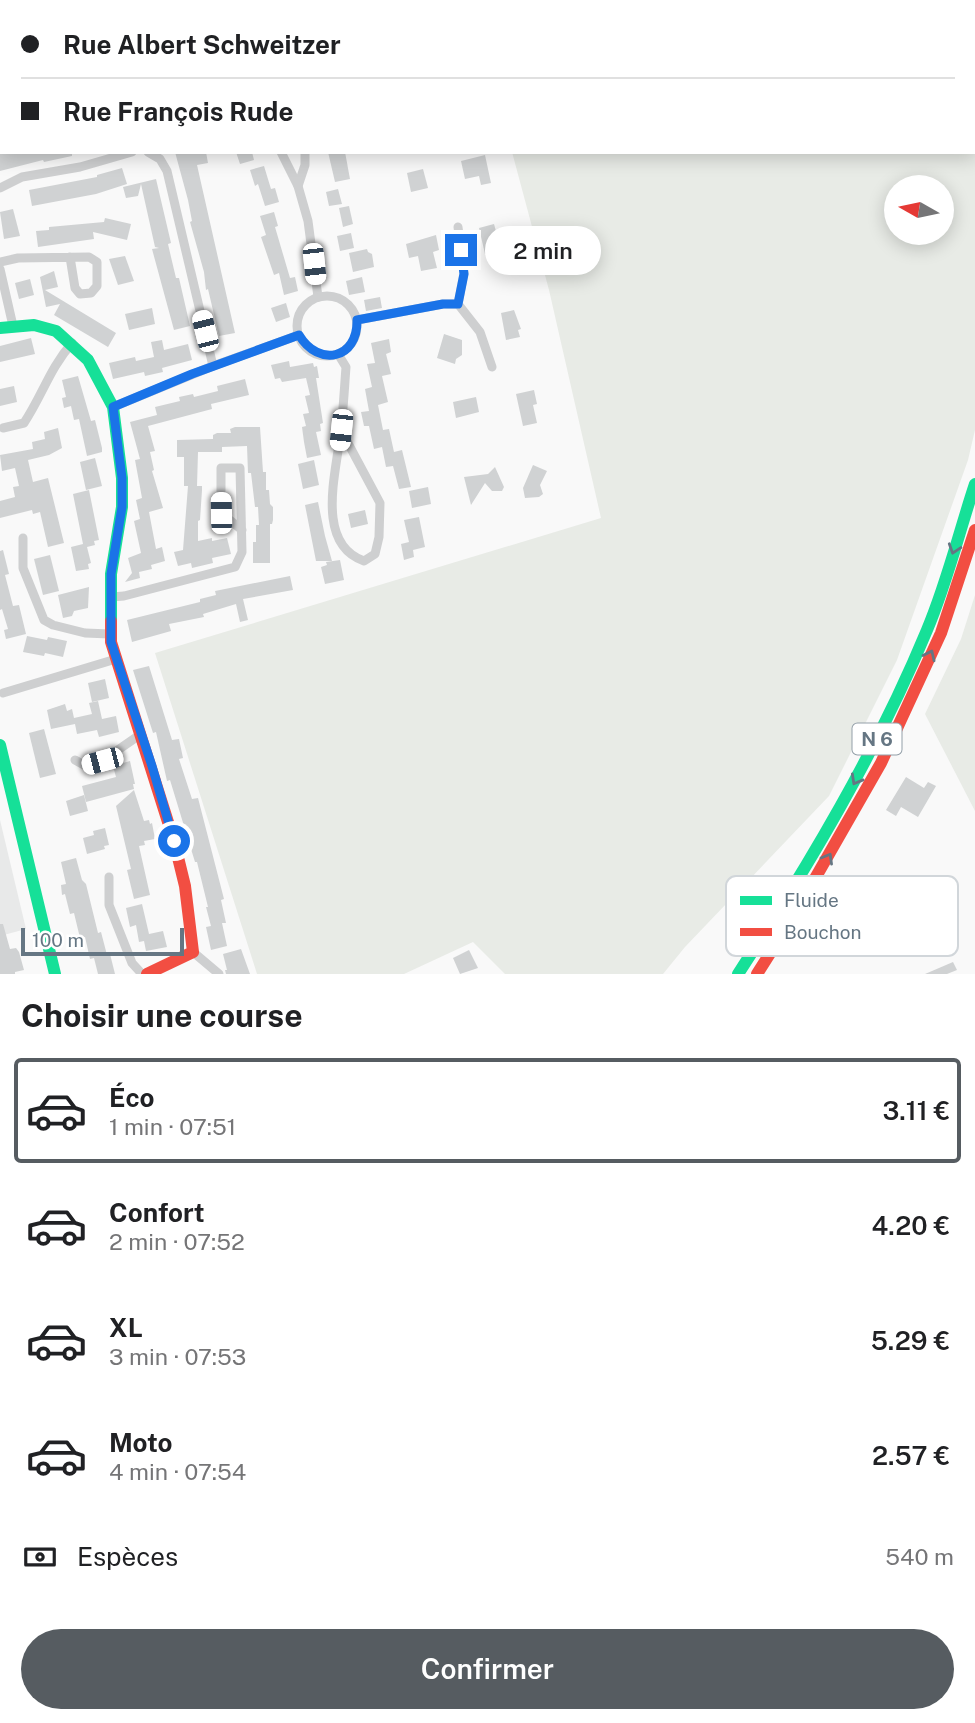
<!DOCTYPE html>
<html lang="fr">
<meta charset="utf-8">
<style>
:root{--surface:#fff;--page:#f2f2f2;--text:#202124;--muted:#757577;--line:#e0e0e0;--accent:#565c61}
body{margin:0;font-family:"Public Sans",sans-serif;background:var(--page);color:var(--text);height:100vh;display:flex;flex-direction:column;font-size:26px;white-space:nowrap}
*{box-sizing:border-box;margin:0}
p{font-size:23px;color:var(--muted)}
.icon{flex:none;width:38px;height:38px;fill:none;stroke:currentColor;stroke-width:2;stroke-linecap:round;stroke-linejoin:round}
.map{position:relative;height:974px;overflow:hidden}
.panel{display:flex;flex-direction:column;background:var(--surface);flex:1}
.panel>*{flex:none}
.banner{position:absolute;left:0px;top:0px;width:976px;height:154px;box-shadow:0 4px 18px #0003;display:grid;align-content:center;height:154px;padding:0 21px;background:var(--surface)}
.needle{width:46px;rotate:279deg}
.fabs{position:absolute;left:884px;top:175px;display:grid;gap:14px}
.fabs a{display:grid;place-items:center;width:70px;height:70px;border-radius:50%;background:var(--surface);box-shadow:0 4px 18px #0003;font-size:35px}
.scale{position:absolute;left:21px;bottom:18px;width:163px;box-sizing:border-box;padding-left:7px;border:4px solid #657683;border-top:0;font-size:19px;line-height:24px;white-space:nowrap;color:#657683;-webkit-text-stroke:5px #fff;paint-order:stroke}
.end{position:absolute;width:32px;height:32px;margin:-16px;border:9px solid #1a73e8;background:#fff;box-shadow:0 0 0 4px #fff}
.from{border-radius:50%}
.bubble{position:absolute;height:49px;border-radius:24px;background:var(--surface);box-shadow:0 4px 18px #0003;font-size:23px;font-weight:600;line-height:49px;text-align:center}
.car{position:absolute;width:21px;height:42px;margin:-21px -10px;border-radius:9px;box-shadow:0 0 5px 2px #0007;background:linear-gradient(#fff 24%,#345 0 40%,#fff 0 76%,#345 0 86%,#fff 0)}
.banner b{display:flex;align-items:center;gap:24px;height:66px;font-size:26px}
.banner b+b{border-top:2px solid var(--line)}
.banner i{width:18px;height:18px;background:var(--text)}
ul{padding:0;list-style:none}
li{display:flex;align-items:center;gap:21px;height:105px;margin:0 14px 10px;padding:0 7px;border:4px solid transparent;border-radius:7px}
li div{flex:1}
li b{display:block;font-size:26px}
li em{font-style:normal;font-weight:600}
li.selected{border-color:var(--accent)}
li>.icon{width:63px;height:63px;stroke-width:1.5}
h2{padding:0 21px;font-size:32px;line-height:84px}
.pay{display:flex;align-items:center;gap:18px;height:77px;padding:0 21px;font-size:26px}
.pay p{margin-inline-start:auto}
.action{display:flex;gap:14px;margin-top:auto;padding:14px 21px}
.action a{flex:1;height:80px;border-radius:42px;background:var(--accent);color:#fff;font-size:28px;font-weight:600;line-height:80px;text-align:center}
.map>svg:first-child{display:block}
.built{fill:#e8e9e9}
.green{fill:#e8ebe6;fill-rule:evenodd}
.building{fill:#d0d2d3}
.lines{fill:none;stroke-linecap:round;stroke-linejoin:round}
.street{stroke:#cecfd0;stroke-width:9}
.fast{stroke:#16e098;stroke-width:12}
.jam{stroke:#f24e42;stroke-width:12}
.oneway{stroke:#657683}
.route{stroke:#1a73e8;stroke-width:9}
.labels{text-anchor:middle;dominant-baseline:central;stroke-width:7;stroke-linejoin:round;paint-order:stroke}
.shield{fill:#fff;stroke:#939fa8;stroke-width:2}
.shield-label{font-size:19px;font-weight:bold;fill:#657683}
.key{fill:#fff;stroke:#d1d6da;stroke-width:2}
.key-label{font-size:19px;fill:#657683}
</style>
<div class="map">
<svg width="975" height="974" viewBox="0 0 975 974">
<rect width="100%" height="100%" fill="#f9f9f9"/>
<!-- built -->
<polygon class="built" points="0,820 26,929 0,936"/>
<!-- green -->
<g class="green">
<path d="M0,0H975V430L968,460L897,660L829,796L685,947L663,974H505L473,942L404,974H257L155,653L601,518L549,290L512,152H975V2H2L0,133ZM896,187H942V233H896Z"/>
<polygon points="975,595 975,811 925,714 961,639"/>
</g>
<!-- building -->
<g class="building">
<polygon points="8,152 72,152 72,156 44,162 43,160 0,171 0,154"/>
<polygon points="175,152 206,152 208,163 197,165 235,333 219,336 208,289 206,290 204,272 190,222 192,221 188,200"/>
<polygon points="236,152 252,152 254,160 240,164"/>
<polygon points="328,152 345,152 350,179 335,182"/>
<polygon points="485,155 491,183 481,185 479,176 465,179 461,161"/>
<polygon points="264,166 271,189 275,188 279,202 265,206 258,184 255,186 250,170"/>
<polygon points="122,168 127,184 96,194 32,206 29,190 97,177 97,175"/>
<polygon points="423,169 428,188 411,192 407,173"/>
<polygon points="156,179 171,243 168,244 171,257 176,278 179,278 190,326 174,330 152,249 159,248 155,247 141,184 138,196 126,198 123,187"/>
<polygon points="338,189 342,204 329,206 326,192"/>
<polygon points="349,206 353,224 343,227 339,208"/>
<polygon points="13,209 20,236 4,239 0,212"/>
<polygon points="274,212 278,226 275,227 290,278 295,277 298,291 284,295 279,273 274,275 261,237 266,235 260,216"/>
<polygon points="105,218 131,224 127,240 93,232 94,239 38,247 36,231 49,230 49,227 104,222"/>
<polygon points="494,224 501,250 485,254 479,228"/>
<polygon points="351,233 354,248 340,251 337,236"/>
<polygon points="436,235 439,250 433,252 437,268 421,271 418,256 409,258 406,244"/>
<polygon points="367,249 368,252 372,254 374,267 353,272 349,253"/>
<polygon points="125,256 134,281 118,285 109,259"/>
<polygon points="54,271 58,287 45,290 116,333 108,347 54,315 60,304 46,307 40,277"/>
<polygon points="362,277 365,292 349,295 346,281"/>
<polygon points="30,279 34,295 19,299 15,283"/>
<polygon points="380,297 382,308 366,311 364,300"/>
<polygon points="286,303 290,317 276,322 271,308"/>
<polygon points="152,308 155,324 129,330 125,314"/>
<polygon points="514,310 521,329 518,330 520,337 506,340 501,313"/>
<polygon points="444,334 462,340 462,355 456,359 455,364 437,358"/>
<polygon points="31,338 35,354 0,362 0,346"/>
<polygon points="389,339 391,352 386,354 391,374 382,376 388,402 378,405 383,430 389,429 394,452 402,450 411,487 399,489 393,466 386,467 382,447 374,449 369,426 364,426 361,412 369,411 365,389 372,387 367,364 375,363 371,343"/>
<polygon points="162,340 164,350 188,344 192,360 162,368 163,372 145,376 144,372 113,379 109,363 135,357 136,361 154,357 151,342"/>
<polygon points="289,361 290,367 313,363 314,367 317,366 319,378 316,378 323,423 320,424 321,431 316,432 321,455 307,458 304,442 302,427 306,426 303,414 309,413 305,396 310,395 306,378 282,382 280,378 275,379 271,365"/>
<polygon points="78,376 91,421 95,420 102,448 102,452 87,456 79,419 74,420 71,406 64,408 62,398 66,397 62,380"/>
<polygon points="245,379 249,395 211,404 212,409 148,426 155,451 150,452 154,470 152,471 163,508 149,512 156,549 162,547 165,561 151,565 152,569 139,572 140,578 125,582 132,573 128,558 141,553 134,521 140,519 136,500 142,498 135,460 140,459 130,422 157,415 155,407 180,401 179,397 193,394 194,397 218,391 217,386"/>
<polygon points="14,386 17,402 0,406 0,389"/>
<polygon points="534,390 537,404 533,405 537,423 523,426 516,394"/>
<polygon points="476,397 479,412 456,418 453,402"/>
<polygon points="235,427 260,427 263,472 266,472 266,490 269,490 270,504 273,507 273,520 272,524 270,524 270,563 253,563 253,542 256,542 256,525 259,525 258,507 255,507 251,473 248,473 247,446 222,447 222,452 198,452 197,486 202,486 202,490 200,520 198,521 198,541 212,538 212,541 227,538 231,554 212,558 213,563 192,568 191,563 178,566 174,552 183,550 188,486 184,486 184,457 177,457 177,440 213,439 213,435 217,433 231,433 230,429"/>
<polygon points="58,428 62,448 49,455 28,460 33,482 48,478 64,543 48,547 40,512 33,514 32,510 0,518 0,501 15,497 13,487 19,486 15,468 2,471 0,455 33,449 32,442 45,439 44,432"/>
<polygon points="95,458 102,486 86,490 80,462"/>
<polygon points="314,460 319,485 303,489 298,464"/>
<polygon points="533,465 547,471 540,485 543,494 539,497 525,498 523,488"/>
<polygon points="495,467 504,487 502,491 492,491 485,483 471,505 464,477 488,474"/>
<polygon points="428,487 431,504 412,508 409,491"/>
<polygon points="89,490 99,540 94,541 95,545 87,547 91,563 88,564 89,569 76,571 71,547 83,544 73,494"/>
<polygon points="318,502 325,536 332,561 316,561 305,505"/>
<polygon points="365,510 368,524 351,528 348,514"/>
<polygon points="419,517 425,547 413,550 414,557 404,560 401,544 409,542 404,520"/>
<polygon points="3,550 9,574 5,575 13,606 19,605 26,634 6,639 4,630 8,629 2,609 0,610 0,551"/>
<polygon points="50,555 59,591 43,595 34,559"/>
<polygon points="340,560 344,580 325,584 321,567 327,565 326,562"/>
<polygon points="290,576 293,590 243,599 248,620 240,622 236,604 203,614 204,617 169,624 171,631 132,642 127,620 200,602 200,599 216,595 215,591"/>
<polygon points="89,587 88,608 74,611 72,616 63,618 58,595"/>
<polygon points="27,636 47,640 48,637 67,641 63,657 45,653 44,656 23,652"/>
<polygon points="149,666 172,740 179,739 183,758 179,759 192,799 198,798 224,899 221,900 226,923 222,923 227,946 211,950 206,927 211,926 206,907 208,907 197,862 195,862 170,780 167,781 156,732 153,733 133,670"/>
<polygon points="105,679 109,698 92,702 88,683"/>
<polygon points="98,701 102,719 116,716 119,732 99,737 97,730 77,734 75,724 51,729 47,710 65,704 67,711 72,709 74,718 92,714 89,703"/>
<polygon points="44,729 56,774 40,778 29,733"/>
<polygon points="130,761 135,784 133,784 134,789 86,802 82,786 116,777 113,766"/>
<polygon points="906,777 924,788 928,782 936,786 918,817 901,807 896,816 886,810"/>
<polygon points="134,790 144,821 149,820 150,824 152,823 155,839 144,841 145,845 139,846 150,895 134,899 127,870 131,869 116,806"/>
<polygon points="84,795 88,811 70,816 66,801"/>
<polygon points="105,828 109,845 104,846 105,849 87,854 83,838 94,835 93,831"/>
<polygon points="76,858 82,880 86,884 98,933 101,932 107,955 110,954 115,974 98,974 94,958 90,959 85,937 80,938 74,913 70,914 65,894 62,895 61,885 66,884 61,862"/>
<polygon points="142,904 149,934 163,931 167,947 146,951 144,941 139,942 136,925 130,927 126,908"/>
<polygon points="0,924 3,924 10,949 16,948 19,952 24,970 15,972 15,974 0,974"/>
<polygon points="241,949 250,974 226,974 225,970 227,970 223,954"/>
<polygon points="469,950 478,968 460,974 453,958"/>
<polygon points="953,962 957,970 947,974 925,974"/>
</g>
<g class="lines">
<!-- street -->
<g class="street">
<polyline points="148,152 160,159 167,171 213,366"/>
<polyline points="281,152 298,186 308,221 318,297"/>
<polyline points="298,186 305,165 305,152"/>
<polyline points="0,188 22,177 80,167 132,152"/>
<polyline points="458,227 464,273 458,304 480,332 492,367"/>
<polyline points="0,262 18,258 89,257 97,262 97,286 91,293 80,294 75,288 70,257"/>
<polyline points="0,269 13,326"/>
<circle cx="327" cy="326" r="30"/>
<polyline points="357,320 443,304 458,304"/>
<path d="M338,354L346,367C344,393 343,418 339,444C334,481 318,545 364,561L375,554L379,537L380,503L341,430"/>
<polyline points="113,407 213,366 299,335"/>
<path d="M3,428L24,423C42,396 50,368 72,343"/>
<polyline points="23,538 23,568 44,620 53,625 85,633 110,634"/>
<polyline points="111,597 124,596 235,567 242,552 240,468 221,468 221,513 242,530"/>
<polyline points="3,693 116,659"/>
<polyline points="75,760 84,765 102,761 141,734"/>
<polyline points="109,877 109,905 132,963 142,974"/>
<polyline points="193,952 219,974"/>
</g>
<!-- fast -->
<g class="fast">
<polyline points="0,328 34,325 56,331 88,360 113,407 122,478 122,507 111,574 111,621"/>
<polyline points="0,745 55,974"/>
<path d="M738,974C809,865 877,751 927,630C947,583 959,532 975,484"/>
</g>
<!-- jam -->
<g class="jam">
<polyline points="111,621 111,642 174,841 185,886 193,952 147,974"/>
<polyline points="757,974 793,917 881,763 941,633 975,530"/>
</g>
</g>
<!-- one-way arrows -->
<defs><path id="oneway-chevron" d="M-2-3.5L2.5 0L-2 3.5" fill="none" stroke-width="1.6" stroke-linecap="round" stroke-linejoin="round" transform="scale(1.75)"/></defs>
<g class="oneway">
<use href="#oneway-chevron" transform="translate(954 549) rotate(108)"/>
<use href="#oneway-chevron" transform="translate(930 655) rotate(-65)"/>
<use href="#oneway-chevron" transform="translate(856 780) rotate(119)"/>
<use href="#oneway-chevron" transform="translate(828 858) rotate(-60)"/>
</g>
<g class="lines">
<!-- route -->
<path class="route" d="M174,841L152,766L111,642V574L122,507V478L113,407L192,374L299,335C319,368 358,359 357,320L443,304H458L464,274L461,250"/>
</g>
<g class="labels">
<!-- shield labels -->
<rect class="shield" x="852.5" y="723.5" width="49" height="31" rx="5"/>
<g class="shield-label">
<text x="877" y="739">N 6</text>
</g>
</g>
<!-- legend -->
<rect x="726" y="876" width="232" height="80" rx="10" class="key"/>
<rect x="740" y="896" width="32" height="9" fill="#16e098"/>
<rect x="740" y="928" width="32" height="8" fill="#f24e42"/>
<g class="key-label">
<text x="784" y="907">Fluide</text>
<text x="784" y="939">Bouchon</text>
</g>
</svg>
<div class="fabs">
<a><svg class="needle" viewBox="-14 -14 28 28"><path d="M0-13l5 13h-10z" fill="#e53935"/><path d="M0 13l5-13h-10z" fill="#757577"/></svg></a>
</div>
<div class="scale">100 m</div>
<i class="end from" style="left:174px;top:841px"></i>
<i class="end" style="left:461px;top:250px"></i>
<div class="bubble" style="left:485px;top:226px;width:116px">2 min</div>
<i class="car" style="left:314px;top:264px;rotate:174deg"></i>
<i class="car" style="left:205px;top:331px;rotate:346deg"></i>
<i class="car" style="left:341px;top:430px;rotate:186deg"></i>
<i class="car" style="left:221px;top:513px;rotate:359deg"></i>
<i class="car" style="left:102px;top:761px;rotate:255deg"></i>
<div class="banner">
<b><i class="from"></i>Rue Albert Schweitzer</b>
<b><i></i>Rue François Rude</b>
</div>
</div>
<section class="panel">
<h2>Choisir une course</h2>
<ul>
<li class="selected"><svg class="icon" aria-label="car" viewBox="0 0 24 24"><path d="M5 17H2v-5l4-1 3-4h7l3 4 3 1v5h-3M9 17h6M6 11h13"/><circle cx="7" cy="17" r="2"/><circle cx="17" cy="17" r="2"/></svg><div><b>Éco</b><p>1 min · 07:51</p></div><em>3.11 €</em></li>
<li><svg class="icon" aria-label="car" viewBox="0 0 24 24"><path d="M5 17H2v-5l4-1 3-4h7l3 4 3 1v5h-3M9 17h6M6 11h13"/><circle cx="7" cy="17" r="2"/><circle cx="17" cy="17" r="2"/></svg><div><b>Confort</b><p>2 min · 07:52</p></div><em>4.20 €</em></li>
<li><svg class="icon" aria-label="car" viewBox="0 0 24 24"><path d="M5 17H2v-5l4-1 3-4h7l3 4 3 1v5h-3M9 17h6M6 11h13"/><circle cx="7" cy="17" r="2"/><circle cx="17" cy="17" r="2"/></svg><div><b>XL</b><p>3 min · 07:53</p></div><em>5.29 €</em></li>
<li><svg class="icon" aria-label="car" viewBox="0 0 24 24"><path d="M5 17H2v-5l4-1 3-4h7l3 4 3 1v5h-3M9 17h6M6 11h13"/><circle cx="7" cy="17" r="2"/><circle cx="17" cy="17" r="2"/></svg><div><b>Moto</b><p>4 min · 07:54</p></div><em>2.57 €</em></li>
</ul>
<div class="pay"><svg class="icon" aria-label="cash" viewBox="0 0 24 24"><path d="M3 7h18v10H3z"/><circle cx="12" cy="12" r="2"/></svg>Espèces<p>540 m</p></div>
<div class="action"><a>Confirmer</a></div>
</section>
